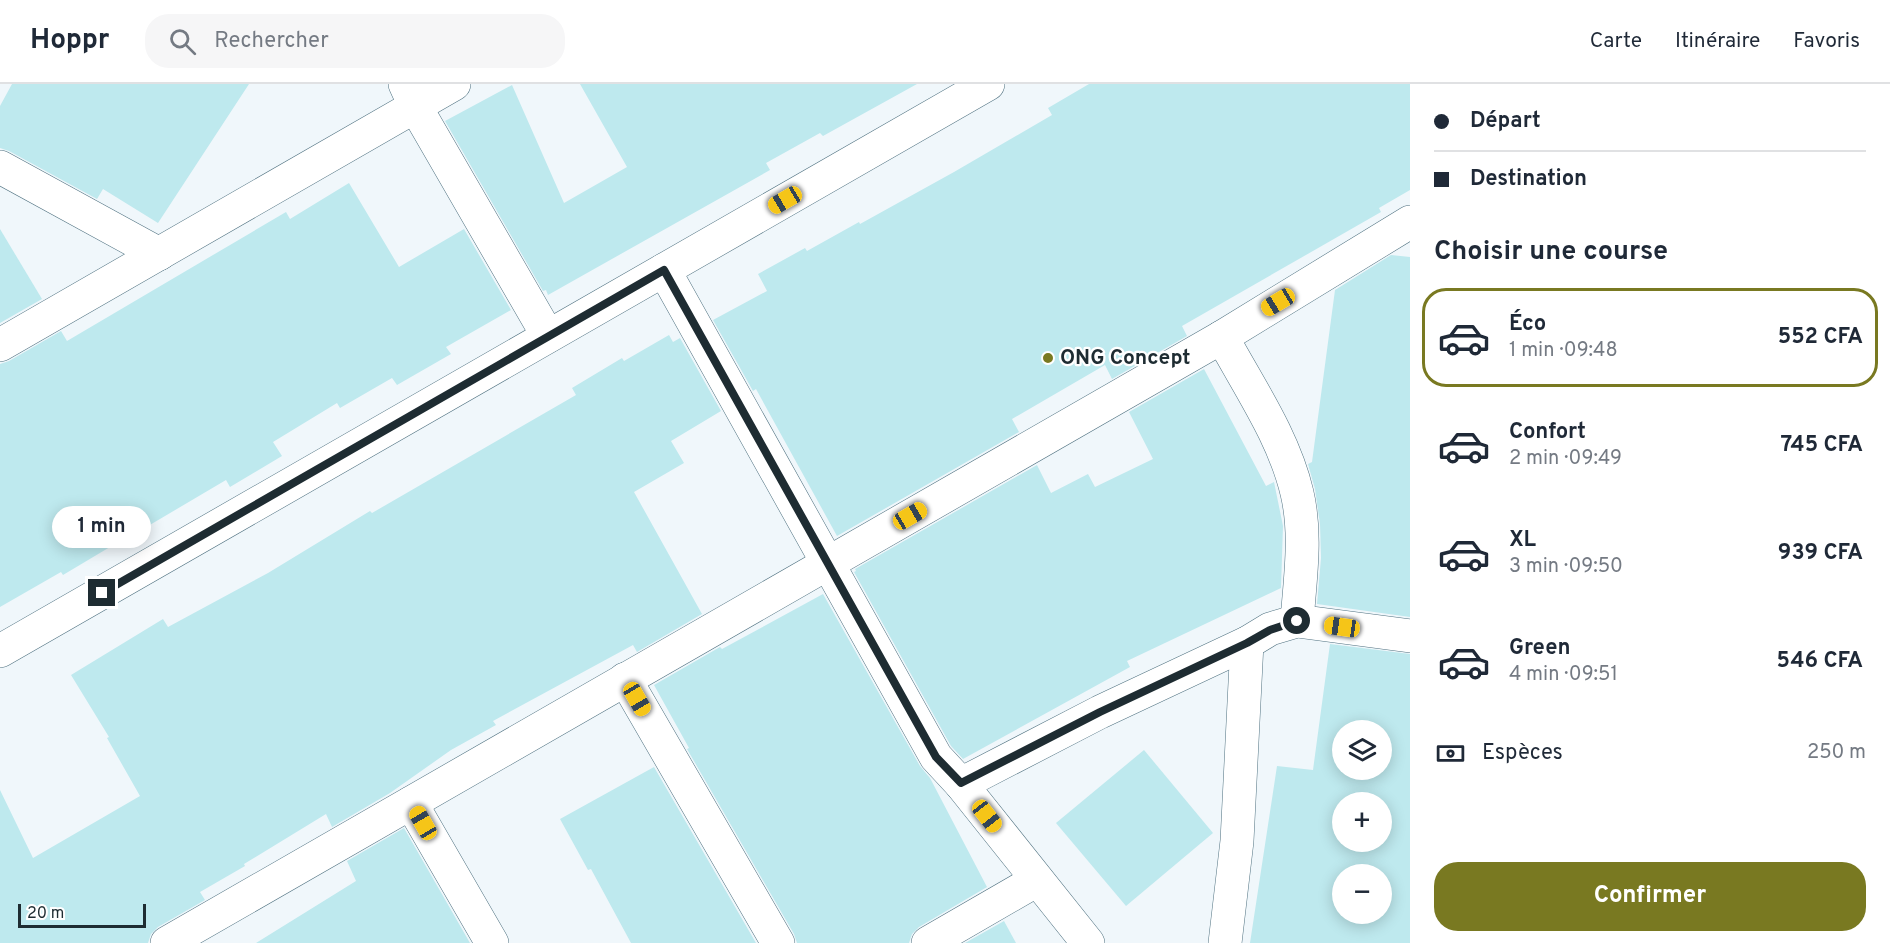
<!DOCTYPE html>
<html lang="fr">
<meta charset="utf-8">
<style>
:root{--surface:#fff;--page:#f6f6f7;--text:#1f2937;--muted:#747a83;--line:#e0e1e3;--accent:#797921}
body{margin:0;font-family:Overpass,sans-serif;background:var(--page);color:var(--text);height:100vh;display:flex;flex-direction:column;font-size:22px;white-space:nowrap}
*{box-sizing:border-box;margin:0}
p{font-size:20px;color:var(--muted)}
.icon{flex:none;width:33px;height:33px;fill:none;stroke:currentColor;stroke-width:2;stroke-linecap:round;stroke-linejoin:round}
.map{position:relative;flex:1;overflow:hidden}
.drawer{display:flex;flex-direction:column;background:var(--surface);width:480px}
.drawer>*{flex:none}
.hud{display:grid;align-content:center;height:132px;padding:0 24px;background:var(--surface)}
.fabs{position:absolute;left:1332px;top:636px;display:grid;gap:12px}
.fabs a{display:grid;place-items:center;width:60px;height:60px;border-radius:50%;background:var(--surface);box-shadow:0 3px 15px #0003;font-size:30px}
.scale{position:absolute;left:18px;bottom:15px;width:128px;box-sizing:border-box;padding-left:6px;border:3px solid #1e2c32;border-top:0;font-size:16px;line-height:21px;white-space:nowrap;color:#1e2c32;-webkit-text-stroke:4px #fff;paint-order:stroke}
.end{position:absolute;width:27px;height:27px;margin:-14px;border:8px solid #1e2c32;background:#fff;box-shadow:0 0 0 3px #fff}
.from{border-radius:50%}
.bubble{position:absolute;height:42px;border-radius:21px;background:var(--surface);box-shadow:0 3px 15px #0003;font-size:20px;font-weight:700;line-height:42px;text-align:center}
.car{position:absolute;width:18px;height:36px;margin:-18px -9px;border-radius:8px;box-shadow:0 0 4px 2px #0007;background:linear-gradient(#f5c518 24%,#345 0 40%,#f5c518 0 76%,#345 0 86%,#f5c518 0)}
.hud b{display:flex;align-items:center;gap:21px;height:57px;font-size:22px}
.hud b+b{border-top:2px solid var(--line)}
.hud i{width:15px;height:15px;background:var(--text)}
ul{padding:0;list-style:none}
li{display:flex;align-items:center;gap:18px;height:99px;margin:0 12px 9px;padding:0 12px;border:3px solid transparent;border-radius:24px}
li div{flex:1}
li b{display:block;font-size:22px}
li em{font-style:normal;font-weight:700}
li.current{border-color:var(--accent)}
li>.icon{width:54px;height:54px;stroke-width:1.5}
h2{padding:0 24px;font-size:27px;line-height:72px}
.pay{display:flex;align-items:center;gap:15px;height:66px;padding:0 24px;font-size:22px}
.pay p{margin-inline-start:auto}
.cta{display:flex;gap:12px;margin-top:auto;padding:12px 24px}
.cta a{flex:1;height:69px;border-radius:24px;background:var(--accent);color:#fff;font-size:24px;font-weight:700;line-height:69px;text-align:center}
header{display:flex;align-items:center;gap:36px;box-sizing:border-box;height:84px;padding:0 30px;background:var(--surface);border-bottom:2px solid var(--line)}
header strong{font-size:28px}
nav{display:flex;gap:33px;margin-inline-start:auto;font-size:21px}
.search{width:420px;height:54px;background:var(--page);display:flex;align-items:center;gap:15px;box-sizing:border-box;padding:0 21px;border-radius:24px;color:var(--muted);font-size:22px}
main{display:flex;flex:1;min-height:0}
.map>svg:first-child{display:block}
.building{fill:#bee9ee;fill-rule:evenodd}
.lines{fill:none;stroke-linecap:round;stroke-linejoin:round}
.minor-casing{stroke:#507281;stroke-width:34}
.tertiary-casing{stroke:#507281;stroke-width:34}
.minor{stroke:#fff;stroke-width:33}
.tertiary{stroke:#fff;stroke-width:33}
.route{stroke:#1e2c32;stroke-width:8}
.poi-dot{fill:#797921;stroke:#fff;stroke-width:2}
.labels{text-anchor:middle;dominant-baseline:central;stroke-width:4.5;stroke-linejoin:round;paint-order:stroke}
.poi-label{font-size:21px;font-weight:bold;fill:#1e2c32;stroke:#fff;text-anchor:start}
</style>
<header>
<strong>Hoppr</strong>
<div class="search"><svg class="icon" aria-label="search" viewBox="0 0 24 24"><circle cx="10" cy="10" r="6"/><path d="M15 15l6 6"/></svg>Rechercher</div>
<nav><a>Carte</a><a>Itinéraire</a><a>Favoris</a></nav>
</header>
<main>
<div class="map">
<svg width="1410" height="859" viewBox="0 0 1410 859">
<rect width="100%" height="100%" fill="#f0f7fb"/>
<!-- building -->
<g class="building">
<polygon points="12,0 249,0 158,139 103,105 97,115 9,67 0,64 0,22"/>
<polygon points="580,0 917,0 823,52 820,49 766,79 770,86 548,211 546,206 543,207 445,37 512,1 564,119 627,83"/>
<polygon points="1089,0 1410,0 1410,106 1379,124 1381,128 1182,242 1187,252 1112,295 1105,281 1012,335 1019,348 837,452 756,305 753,307 713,236 767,207 758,190 805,164 807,167 859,138 860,140 954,88 1052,31 1048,24"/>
<polygon points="349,99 399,183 464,145 511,226 446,263 451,270 397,301 392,294 340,324 337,319 273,358 282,372 230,403 226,396 121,458 120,457 63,491 61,488 0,523 0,280 9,277 61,247 67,257 286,128 290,135"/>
<polygon points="0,145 42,215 0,239"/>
<polygon points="1391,171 1410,173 1410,533 1317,520 1321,474 1320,440 1315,405 1308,380 1312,378 1335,206"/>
<polygon points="669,251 673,258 680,254 721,327 671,357 684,379 634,408 702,530 637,568 633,561 493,637 496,641 451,666 390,709 332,743 326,730 244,780 245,782 200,808 205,816 158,843 151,850 148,859 0,859 0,706 33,774 140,712 107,654 109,653 71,591 163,535 168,543 268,489 370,427 372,429 576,311 572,304 622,274 624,277"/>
<polygon points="1204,285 1266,402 1274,398 1283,442 1281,504 1127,577 1130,583 963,675 951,662 854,488 856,487 855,485 1037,381 1051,409 1088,390 1095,403 1153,375 1129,328"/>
<polygon points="823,510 920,682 930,694 987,803 919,843 912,850 909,859 797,859 794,850 687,665 689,664 654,601 720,563 722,565"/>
<path d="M1330,560L1410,570V859H1250L1277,682L1313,686ZM1342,646H1382V686H1342ZM1342,718H1382V758H1342ZM1342,790H1382V830H1342Z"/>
<polygon points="1144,666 1213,749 1126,822 1056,739"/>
<polygon points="654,683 756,859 631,859 591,785 588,786 560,735"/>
<polygon points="404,744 470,859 256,859 356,797 347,777"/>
<polygon points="1004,837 1016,859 965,859"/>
</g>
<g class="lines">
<defs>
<g id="minor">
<polyline points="405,0 415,22 548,252"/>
<polyline points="0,83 159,170"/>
<polyline points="664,186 936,673 961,700 1088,859"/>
<path d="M1222,253C1249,303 1284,353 1297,409C1307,451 1300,495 1297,537"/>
<polyline points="0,261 454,0"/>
<polyline points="625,595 778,859"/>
<polyline points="961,700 1100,628 1247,559 1270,545 1297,537 1410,552"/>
<polyline points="411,719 492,859"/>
<polyline points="167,859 1222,253 1410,138"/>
<polyline points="928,859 1037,796"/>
<polyline points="1225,859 1237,757 1247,559"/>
</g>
<polyline id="tertiary" points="0,567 988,0"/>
</defs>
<!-- minor casing -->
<use href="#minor" class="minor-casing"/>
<!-- tertiary casing -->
<use href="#tertiary" class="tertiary-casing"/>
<!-- minor -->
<use href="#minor" class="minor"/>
<!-- tertiary -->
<use href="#tertiary" class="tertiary"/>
</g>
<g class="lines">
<!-- route -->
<polyline class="route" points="102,509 664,186 936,673 961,699 1100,628 1247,559 1270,546 1297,537"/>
</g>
<!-- markers -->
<circle class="poi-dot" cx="1048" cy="274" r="6"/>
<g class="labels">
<!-- poi labels -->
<g class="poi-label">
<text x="1060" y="274">ONG Concept</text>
</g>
</g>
</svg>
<div class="fabs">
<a><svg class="icon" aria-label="layers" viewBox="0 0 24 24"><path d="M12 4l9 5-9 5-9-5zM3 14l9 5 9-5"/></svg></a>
<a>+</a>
<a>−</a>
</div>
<div class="scale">20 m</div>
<i class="end from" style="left:1297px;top:537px"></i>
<i class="end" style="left:102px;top:509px"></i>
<div class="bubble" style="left:52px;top:422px;width:99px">1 min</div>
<i class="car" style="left:785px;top:116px;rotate:240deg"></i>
<i class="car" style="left:1278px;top:218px;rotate:239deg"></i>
<i class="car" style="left:910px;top:432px;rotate:60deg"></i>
<i class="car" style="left:1342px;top:543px;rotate:278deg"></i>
<i class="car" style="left:637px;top:615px;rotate:150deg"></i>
<i class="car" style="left:987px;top:732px;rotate:142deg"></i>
<i class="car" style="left:423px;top:739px;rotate:330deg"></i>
</div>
<section class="drawer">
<div class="hud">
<b><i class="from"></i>Départ</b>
<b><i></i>Destination</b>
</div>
<h2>Choisir une course</h2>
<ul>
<li class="current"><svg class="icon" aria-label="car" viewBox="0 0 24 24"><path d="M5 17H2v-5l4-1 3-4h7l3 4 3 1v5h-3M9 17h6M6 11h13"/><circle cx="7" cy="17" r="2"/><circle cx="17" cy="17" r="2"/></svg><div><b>Éco</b><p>1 min · 09:48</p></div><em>552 CFA</em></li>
<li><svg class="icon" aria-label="car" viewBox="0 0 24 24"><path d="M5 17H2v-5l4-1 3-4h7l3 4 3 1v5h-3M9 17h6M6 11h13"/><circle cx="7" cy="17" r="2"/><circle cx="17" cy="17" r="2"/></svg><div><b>Confort</b><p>2 min · 09:49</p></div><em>745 CFA</em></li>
<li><svg class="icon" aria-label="car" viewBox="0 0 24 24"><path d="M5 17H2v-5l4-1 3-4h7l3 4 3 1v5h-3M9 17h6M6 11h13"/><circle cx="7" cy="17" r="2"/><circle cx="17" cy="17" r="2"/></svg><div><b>XL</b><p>3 min · 09:50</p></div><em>939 CFA</em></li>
<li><svg class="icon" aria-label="car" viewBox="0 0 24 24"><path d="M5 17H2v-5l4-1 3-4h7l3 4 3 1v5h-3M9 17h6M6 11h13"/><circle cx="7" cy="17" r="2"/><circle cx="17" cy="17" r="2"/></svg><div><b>Green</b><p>4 min · 09:51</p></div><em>546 CFA</em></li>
</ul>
<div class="pay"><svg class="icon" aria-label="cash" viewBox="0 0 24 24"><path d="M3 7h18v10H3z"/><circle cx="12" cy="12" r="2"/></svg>Espèces<p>250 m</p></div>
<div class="cta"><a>Confirmer</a></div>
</section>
</main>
